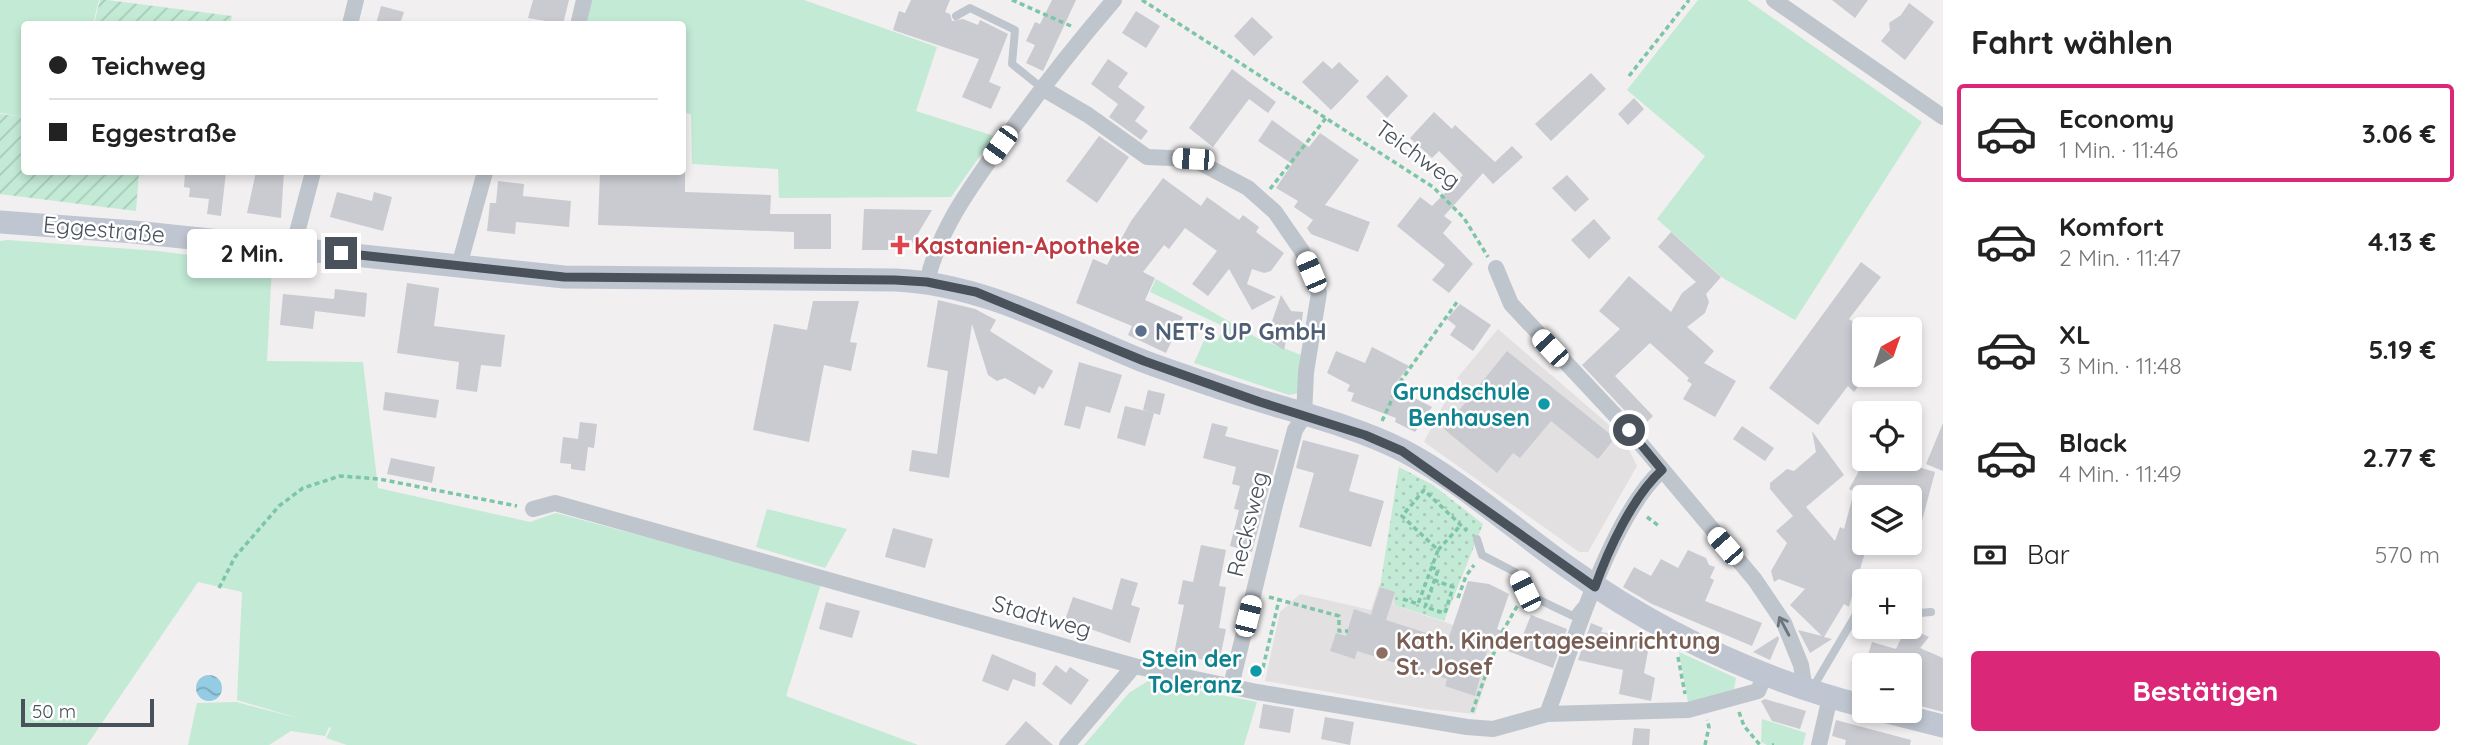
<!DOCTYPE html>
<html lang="de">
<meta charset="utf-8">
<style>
:root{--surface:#fff;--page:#f6f6f6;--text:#222;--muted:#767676;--line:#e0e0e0;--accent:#db2777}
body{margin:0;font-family:Quicksand,sans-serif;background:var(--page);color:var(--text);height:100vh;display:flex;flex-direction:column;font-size:26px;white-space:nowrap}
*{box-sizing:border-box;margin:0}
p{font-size:23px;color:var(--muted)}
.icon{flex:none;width:38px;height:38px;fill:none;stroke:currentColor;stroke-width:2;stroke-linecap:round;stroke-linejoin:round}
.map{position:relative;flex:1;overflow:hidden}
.sheet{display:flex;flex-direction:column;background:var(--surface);width:525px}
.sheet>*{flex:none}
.banner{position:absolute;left:21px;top:21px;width:665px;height:154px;border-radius:7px;box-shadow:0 4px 10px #0003;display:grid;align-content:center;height:154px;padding:0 28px;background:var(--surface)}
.needle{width:46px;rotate:40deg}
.controls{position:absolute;left:1852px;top:317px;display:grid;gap:14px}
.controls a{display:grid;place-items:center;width:70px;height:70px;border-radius:7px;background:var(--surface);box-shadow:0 4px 10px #0003;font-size:35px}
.scale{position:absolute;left:21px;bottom:18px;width:133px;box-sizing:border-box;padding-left:7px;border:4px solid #49515a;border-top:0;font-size:19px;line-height:24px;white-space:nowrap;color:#49515a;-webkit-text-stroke:5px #fff;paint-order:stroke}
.end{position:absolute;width:32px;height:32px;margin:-16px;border:9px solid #49515a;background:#fff;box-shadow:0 0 0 4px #fff}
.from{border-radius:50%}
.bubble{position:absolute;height:49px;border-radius:7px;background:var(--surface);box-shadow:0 4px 10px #0003;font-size:23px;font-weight:800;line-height:49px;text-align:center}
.car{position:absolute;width:21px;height:42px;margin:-21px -10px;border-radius:9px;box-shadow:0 0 5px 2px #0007;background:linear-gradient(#fff 24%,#345 0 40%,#fff 0 76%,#345 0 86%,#fff 0)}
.banner b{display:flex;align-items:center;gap:24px;height:66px;font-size:26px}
.banner b+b{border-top:2px solid var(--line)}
.banner i{width:18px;height:18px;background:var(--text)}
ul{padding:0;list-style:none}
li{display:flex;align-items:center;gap:21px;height:98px;margin:0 14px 10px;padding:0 14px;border:4px solid transparent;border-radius:7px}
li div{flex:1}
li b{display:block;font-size:26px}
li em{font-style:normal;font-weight:800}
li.active{border-color:var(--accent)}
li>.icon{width:63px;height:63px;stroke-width:1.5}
h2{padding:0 28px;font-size:32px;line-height:84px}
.pay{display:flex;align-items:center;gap:18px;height:77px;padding:0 28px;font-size:26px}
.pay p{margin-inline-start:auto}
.primary-button{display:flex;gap:14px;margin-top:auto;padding:14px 28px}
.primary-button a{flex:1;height:80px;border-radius:7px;background:var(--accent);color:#fff;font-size:28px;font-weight:800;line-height:80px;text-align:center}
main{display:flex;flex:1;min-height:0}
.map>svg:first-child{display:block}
.education{fill:#e2e0e0}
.grass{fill:#c2ead5}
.park{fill:url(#park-dots)}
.garden{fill:url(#garden-furrows)}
.water{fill:url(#water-waves)}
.building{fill:#c9cbd1}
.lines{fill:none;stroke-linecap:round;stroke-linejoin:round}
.path{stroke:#7dc5a7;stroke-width:3.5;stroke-dasharray:5 3.5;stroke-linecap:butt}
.lane{stroke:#bfc5cc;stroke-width:8}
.street{stroke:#bfc5cc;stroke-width:16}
.secondary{stroke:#bfc6d1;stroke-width:23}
.oneway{stroke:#6c747c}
.route{stroke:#49515a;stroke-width:9}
.health-dot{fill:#e0444e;stroke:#fff;stroke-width:2.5}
.service-dot{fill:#5c6f8a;stroke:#fff;stroke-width:2.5}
.culture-dot{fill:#0f9aa8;stroke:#fff;stroke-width:2.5}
.education-dot{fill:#8d6e63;stroke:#fff;stroke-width:2.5}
.labels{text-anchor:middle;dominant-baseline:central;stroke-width:5;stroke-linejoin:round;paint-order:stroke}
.street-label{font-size:23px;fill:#49515a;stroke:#fff}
.health-label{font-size:23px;font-weight:bold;fill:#be3a42;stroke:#fff;text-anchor:start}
.service-label{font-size:23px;font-weight:bold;fill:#4e5e75;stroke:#fff;text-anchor:start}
.culture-label{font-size:23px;font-weight:bold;fill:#0d838f;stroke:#fff;text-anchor:end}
.education-label{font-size:23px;font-weight:bold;fill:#785e54;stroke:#fff;text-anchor:start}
</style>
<main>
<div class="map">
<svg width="1943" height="745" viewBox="0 0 1943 745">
<defs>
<pattern id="park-dots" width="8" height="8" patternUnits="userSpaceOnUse" patternTransform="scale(1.75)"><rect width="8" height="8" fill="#c2ead5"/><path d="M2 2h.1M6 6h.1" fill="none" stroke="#a8cab9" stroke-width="1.8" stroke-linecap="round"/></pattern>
<pattern id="garden-furrows" width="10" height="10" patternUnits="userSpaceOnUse" patternTransform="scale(1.75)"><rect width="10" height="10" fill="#c2ead5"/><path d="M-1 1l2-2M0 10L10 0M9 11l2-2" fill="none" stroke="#a8cab9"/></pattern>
<pattern id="water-waves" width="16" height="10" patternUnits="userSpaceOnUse" patternTransform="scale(1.75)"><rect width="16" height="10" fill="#93cce3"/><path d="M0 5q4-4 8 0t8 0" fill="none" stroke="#7aa8bb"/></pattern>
</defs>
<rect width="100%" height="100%" fill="#f1efef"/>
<!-- education -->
<g class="education">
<polygon points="1498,329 1622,436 1637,466 1588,552 1579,552 1424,442 1458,377"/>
<polygon points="1379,585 1396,591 1393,605 1499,640 1475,714 1427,709 1265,681 1280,612 1300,594 1371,610"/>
</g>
<!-- grass -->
<g class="grass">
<polygon points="0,0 99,0 93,24 24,24 24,117 0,113"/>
<polygon points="587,0 804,0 937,47 916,111 994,136 951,197 779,198 778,169 692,164 691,114 683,113 682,24 581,24"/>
<polygon points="1698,0 1747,0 1922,122 1795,320 1723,278 1657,219 1705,156 1627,90"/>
<polygon points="8,240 158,251 272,266 267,361 363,362 378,488 530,522 556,513 821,584 786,696 918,745 347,745 326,738 331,728 329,727 325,736 291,731 269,745 188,745 197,703 236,702 301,719 237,700 242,592 198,582 87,745 0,745 0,241"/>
<polygon points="1156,279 1259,339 1304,356 1299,393 1289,395 1194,363 1206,336 1217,341 1225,327 1150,292"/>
<polygon points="767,509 847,529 825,568 756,547"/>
<polygon points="1679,652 1736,678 1734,689 1688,702"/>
<polygon points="1148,681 1257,702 1244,745 1084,745 1129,693"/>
<polygon points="1762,719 1806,733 1803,745 1767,745 1761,742"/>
</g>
<!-- park -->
<polygon class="park" points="1399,467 1433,485 1483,524 1444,621 1394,605 1395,592 1380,587"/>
<!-- garden -->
<g class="garden">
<polygon points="100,0 107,0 232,16 230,24 94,24"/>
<polygon points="0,114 24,117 24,172 139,172 136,211 0,194"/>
</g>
<!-- water -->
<circle class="water" cx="209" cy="688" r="13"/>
<!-- building -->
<g class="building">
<polygon points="533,0 569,0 563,24 528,18"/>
<polygon points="911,0 950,0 945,12 950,14 952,21 963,19 978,25 980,20 1008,34 989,82 1001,87 991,109 962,97 979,59 893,30 899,11 905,13"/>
<polygon points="1052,0 1076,0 1043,71 1026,63 1035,45 1026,41 1035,22 1040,24"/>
<polygon points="1832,0 1868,0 1855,18"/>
<polygon points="1909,3 1934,22 1905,60 1881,41 1890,30 1889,23 1901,15"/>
<polygon points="381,6 404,12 400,24 376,24"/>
<polygon points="1136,11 1160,26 1146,48 1122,33"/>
<polygon points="1252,17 1273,37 1254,56 1234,36"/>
<polygon points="1108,59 1128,73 1118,87 1145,107 1135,121 1148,131 1141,140 1109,117 1118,104 1091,84"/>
<polygon points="1323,61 1332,69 1339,62 1359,81 1331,110 1302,82"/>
<polygon points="1232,69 1276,102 1268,113 1249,99 1213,147 1189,128"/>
<polygon points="1591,73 1606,89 1551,141 1535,124"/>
<polygon points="1387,75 1408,96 1387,118 1366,97"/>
<polygon points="1634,98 1644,109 1628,125 1618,114"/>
<polygon points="1434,112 1452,129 1455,125 1495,162 1512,146 1523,157 1493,184 1483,173 1444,216 1452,222 1443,233 1473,264 1449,293 1432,280 1445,265 1397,226 1420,197 1432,206 1463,175 1439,151 1432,158 1410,138"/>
<polygon points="1272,120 1309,147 1320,133 1359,160 1325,205 1370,222 1358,252 1311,234 1307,228 1313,220 1294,207 1298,201 1276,188 1292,164 1258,141"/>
<polygon points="1099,136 1129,157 1097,203 1066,181"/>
<polygon points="192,172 226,172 221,216 207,214 209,199 189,197 190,188 184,187 185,173"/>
<polygon points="256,172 284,172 281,218 247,213"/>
<polygon points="600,172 685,172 685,192 771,195 770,214 831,214 831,249 794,249 794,232 598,225"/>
<polygon points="1567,175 1589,199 1575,212 1552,188"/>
<polygon points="1163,178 1201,206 1207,197 1239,220 1243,215 1259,227 1256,232 1284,253 1271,271 1264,273 1252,269 1247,284 1276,297 1252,310 1229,269 1208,296 1192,284 1217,251 1185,228 1169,249 1164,245 1143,272 1155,278 1145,300 1183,317 1166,353 1128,335 1132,326 1076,303 1093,259 1107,265 1131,221"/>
<polygon points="498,181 524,184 523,196 571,201 569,227 516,222 515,234 487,231 490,203 496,203"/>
<polygon points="337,192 372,201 374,192 392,197 383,231 330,217"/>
<polygon points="864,209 932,210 908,250 862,250"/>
<polygon points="1594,219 1611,238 1589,259 1571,240"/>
<polygon points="1671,232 1721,277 1706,294 1709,302 1705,313 1687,327 1714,351 1704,363 1736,381 1715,417 1683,399 1692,384 1687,381 1689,378 1650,343 1615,376 1653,416 1641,428 1582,365 1620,329 1599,311 1629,276 1671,312 1682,293 1696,282 1658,247"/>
<polygon points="1861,262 1881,277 1849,319 1864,329 1864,363 1858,371 1865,377 1854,392 1848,386 1818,425 1769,388"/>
<polygon points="407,283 439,288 434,326 505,335 501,367 481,365 477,392 456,389 459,362 397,353"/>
<polygon points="335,289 367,293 365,317 315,311 313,329 280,325 283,294 334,299"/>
<polygon points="1281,295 1291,311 1303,312 1300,339 1287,337 1284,350 1266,339"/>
<polygon points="938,300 975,309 996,320 990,331 1053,371 1043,389 1039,386 1035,395 1005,378 997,381 988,375 972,324 949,478 909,471 912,450 937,454 948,371 927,367"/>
<polygon points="813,301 859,301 850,342 857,343 851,371 824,365 809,442 753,430 774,324 807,330"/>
<polygon points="1460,304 1491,325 1473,351 1450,335 1456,326 1447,319"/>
<polygon points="1372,347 1409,366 1393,387 1432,407 1415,432 1395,422 1396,418 1351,401 1354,393 1347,391 1350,385 1327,373 1336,351 1365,363"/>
<polygon points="1507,351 1615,438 1598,459 1551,421 1520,458 1513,453 1497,473 1444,429"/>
<polygon points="1079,362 1122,375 1110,413 1086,406 1080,429 1064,425"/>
<polygon points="1148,390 1165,394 1160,415 1143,410"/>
<polygon points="385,392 439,400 436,418 383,410"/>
<polygon points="1125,406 1154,413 1145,446 1117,438"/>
<polygon points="580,422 597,424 594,448 588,447 585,471 571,469 571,464 560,463 563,437 578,439"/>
<polygon points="1212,423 1228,427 1225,436 1279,450 1252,552 1230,546 1239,510 1234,509 1240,486 1232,484 1236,467 1203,458"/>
<polygon points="1943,423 1943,471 1926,464"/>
<polygon points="1742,426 1774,448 1765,461 1733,439"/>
<polygon points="1812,431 1844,475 1806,507 1835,541 1840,527 1844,529 1854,492 1849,489 1866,458 1889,458 1935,472 1914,551 1909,551 1909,497 1864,497 1864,542 1868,542 1849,607 1844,604 1824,637 1832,639 1810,653 1798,630 1822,636 1790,605 1805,589 1779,579 1774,582 1771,571 1787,543 1776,531 1793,516 1770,489 1770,483 1787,469 1794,471 1816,452"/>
<polygon points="1303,440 1359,455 1349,491 1384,501 1371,547 1299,527 1314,473 1296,468"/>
<polygon points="391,458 435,467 432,483 387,474"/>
<polygon points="893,528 933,539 925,568 885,557"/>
<polygon points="1201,545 1226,550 1219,586 1226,587 1219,628 1226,629 1219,663 1174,654 1184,605 1178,604 1183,580 1193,582"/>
<polygon points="1688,550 1706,558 1709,565 1715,567 1710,578 1714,580 1705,601 1762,623 1752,646 1652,604 1623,587 1634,567 1651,576 1661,559 1678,568"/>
<polygon points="1121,578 1138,583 1131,605 1140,608 1130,643 1065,620 1073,597 1112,610"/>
<polygon points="1468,581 1489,584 1509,594 1497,629 1521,640 1531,615 1567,629 1553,668 1489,644 1475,696 1445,686 1447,679 1357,651 1355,659 1330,651 1336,633 1346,636 1354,609 1371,615 1380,587 1395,592 1386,620 1448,640"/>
<polygon points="826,602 860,611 852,638 819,629"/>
<polygon points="1591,623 1603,628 1601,632 1650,640 1644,673 1655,678 1651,701 1619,694 1623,670 1578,660"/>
<polygon points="1907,626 1929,637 1920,648 1943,658 1943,712 1909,703 1909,665 1865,665 1872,642 1896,649"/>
<polygon points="1778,636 1779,639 1770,660 1753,652"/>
<polygon points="992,654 1036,673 1035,687 1013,679 1008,691 982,681"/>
<polygon points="1056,665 1066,673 1070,667 1089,680 1071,705 1042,684"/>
<polygon points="1765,699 1806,711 1800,729 1772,721 1761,701"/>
<polygon points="1263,704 1294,709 1290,733 1259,728"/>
<polygon points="1325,717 1354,722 1350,745 1321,739"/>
<polygon points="1836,720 1911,740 1910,745 1845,745 1846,740 1832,736"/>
<polygon points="1026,721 1053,745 1005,745"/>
<polygon points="1634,728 1650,729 1649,745 1632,745"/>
</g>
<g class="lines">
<!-- path -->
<g class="path">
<polyline points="1012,0 1071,26"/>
<polyline points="1142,0 1433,187 1464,218 1488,257"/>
<polyline points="1629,76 1689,0"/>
<polyline points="1270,189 1326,118"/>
<polyline points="1382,421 1400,382 1457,302"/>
<polyline points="1647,517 1659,526"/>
<polyline points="1438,550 1461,525"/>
<polyline points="1431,567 1438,570 1425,607 1445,613 1453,587 1434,580"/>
<polyline points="219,588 235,557 279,506 303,488 340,476 379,479 517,506"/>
<polyline points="1269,597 1339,616 1339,631 1348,631"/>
<polyline points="1458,598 1466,576 1474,565"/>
<polyline points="1403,599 1418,604 1438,550 1402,516 1424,490 1467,531"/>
<polyline points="1678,657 1685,694"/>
<polyline points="1261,676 1279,600"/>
<polyline points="1472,712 1501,634 1519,603"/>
<polyline points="1739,712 1744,726 1760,745"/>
<polyline points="1705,745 1709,727 1707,720"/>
<polyline points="1772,745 1774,745"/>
</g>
<!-- lane -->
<g class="lane">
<polyline points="956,16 970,8 1015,30 1012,64 1042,88"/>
<polyline points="1477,539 1482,555 1515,572 1525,593 1573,616 1581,606"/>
<polyline points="1909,614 1931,612"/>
<polyline points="1812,689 1864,601"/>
</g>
<!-- street -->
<g class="street">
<polyline points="1774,0 1943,117"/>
<polyline points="579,21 584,0"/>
<polyline points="350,24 356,0"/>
<polyline points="1042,88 1088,115 1147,157 1193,159 1248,188 1275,212 1302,251 1319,293 1306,372 1304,416 1295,430 1275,505 1231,686"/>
<polyline points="293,248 313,172"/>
<polyline points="459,266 485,172"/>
<polyline points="1496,268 1511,304 1629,430 1755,580 1784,623 1801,665 1805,690"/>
<path d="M927,282C939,227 975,181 1007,136C1041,89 1076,44 1114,0"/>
<polyline points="533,509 555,503 1134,666 1257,692 1467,727 1493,729 1547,714 1688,710 1758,691 1764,677"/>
<path d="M1547,714C1573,646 1610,517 1662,470"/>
<polyline points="1067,745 1134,666"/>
<polyline points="1819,745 1830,697"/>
</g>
<!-- secondary -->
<g class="secondary">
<path d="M0,222L134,232L564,277L895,280C984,284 1061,328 1143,361C1167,370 1191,378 1214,386C1276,408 1344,421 1402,450C1460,480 1515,530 1569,568C1660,633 1755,678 1864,706"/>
<polyline points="1880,710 1943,726"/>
</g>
</g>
<!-- one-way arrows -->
<defs><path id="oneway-shaft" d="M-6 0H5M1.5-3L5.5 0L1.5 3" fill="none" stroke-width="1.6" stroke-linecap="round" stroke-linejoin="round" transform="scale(1.75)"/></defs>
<use class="oneway" href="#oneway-shaft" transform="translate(1784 626) rotate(-118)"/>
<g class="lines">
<!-- route -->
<path class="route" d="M341,253L564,277L895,280L927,282L976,292L1144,361L1260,402L1365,435L1402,451L1595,587C1608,550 1633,496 1662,470L1629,430"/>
</g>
<!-- markers -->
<path class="health-dot" d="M896.5 234.5h7v7h7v7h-7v7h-7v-7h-7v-7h7z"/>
<circle class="service-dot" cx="1141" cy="331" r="7"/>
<g class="culture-dot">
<circle cx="1544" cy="404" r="7"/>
<circle cx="1256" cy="671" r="7"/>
</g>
<circle class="education-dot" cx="1382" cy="653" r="7"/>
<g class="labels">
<!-- street labels -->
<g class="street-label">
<text transform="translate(1418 154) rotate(36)">Teichweg</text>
<text transform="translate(104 229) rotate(5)">Eggestraße</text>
<text transform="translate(1247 524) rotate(-76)">Recksweg</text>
<text transform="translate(1042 616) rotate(16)">Stadtweg</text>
</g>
<!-- health labels -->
<g class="health-label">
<text x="914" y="245">Kastanien-Apotheke</text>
</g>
<!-- service labels -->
<g class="service-label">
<text x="1155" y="331">NET's UP GmbH</text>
</g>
<!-- culture labels -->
<g class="culture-label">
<text x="1530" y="391">Grundschule<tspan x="1530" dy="26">Benhausen</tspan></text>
<text x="1242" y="658">Stein der<tspan x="1242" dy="26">Toleranz</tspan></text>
</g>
<!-- education labels -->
<g class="education-label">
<text x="1396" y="640">Kath. Kindertageseinrichtung<tspan x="1396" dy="26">St. Josef</tspan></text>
</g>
</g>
</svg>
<div class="controls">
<a><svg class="needle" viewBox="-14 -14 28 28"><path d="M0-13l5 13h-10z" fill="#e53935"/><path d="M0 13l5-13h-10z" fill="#767676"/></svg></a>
<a><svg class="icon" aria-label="locate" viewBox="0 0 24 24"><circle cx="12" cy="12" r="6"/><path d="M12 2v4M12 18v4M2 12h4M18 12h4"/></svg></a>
<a><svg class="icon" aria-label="layers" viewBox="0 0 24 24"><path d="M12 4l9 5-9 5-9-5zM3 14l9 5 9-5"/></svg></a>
<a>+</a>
<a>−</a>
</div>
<div class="scale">50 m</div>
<i class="end from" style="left:1629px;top:430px"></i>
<i class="end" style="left:341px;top:253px"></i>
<div class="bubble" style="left:187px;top:229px;width:130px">2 Min.</div>
<i class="car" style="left:1000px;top:145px;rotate:216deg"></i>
<i class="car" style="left:1193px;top:159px;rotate:273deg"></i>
<i class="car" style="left:1311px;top:272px;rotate:337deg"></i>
<i class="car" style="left:1550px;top:348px;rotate:317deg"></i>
<i class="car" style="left:1725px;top:546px;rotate:319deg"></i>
<i class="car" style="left:1525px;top:591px;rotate:334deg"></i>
<i class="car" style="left:1248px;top:616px;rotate:14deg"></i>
<div class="banner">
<b><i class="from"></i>Teichweg</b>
<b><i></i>Eggestraße</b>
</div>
</div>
<section class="sheet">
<h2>Fahrt wählen</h2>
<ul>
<li class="active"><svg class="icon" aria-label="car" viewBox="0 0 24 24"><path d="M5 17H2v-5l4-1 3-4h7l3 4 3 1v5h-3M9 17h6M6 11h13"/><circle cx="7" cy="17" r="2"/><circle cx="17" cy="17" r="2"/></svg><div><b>Economy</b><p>1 Min. · 11:46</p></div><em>3.06 €</em></li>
<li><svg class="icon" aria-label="car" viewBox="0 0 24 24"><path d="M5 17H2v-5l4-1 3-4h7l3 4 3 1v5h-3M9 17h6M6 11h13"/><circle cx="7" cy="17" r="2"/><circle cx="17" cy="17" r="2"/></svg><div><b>Komfort</b><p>2 Min. · 11:47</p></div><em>4.13 €</em></li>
<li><svg class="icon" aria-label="car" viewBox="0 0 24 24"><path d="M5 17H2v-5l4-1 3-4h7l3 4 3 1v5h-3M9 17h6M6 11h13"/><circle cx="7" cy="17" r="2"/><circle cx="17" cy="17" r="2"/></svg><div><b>XL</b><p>3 Min. · 11:48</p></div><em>5.19 €</em></li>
<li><svg class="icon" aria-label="car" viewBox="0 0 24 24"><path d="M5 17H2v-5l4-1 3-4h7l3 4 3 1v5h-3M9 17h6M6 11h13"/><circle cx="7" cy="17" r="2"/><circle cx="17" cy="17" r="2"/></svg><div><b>Black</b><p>4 Min. · 11:49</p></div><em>2.77 €</em></li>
</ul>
<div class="pay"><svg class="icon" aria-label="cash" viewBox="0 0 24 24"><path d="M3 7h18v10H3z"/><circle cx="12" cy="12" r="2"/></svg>Bar<p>570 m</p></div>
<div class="primary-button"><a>Bestätigen</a></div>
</section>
</main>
